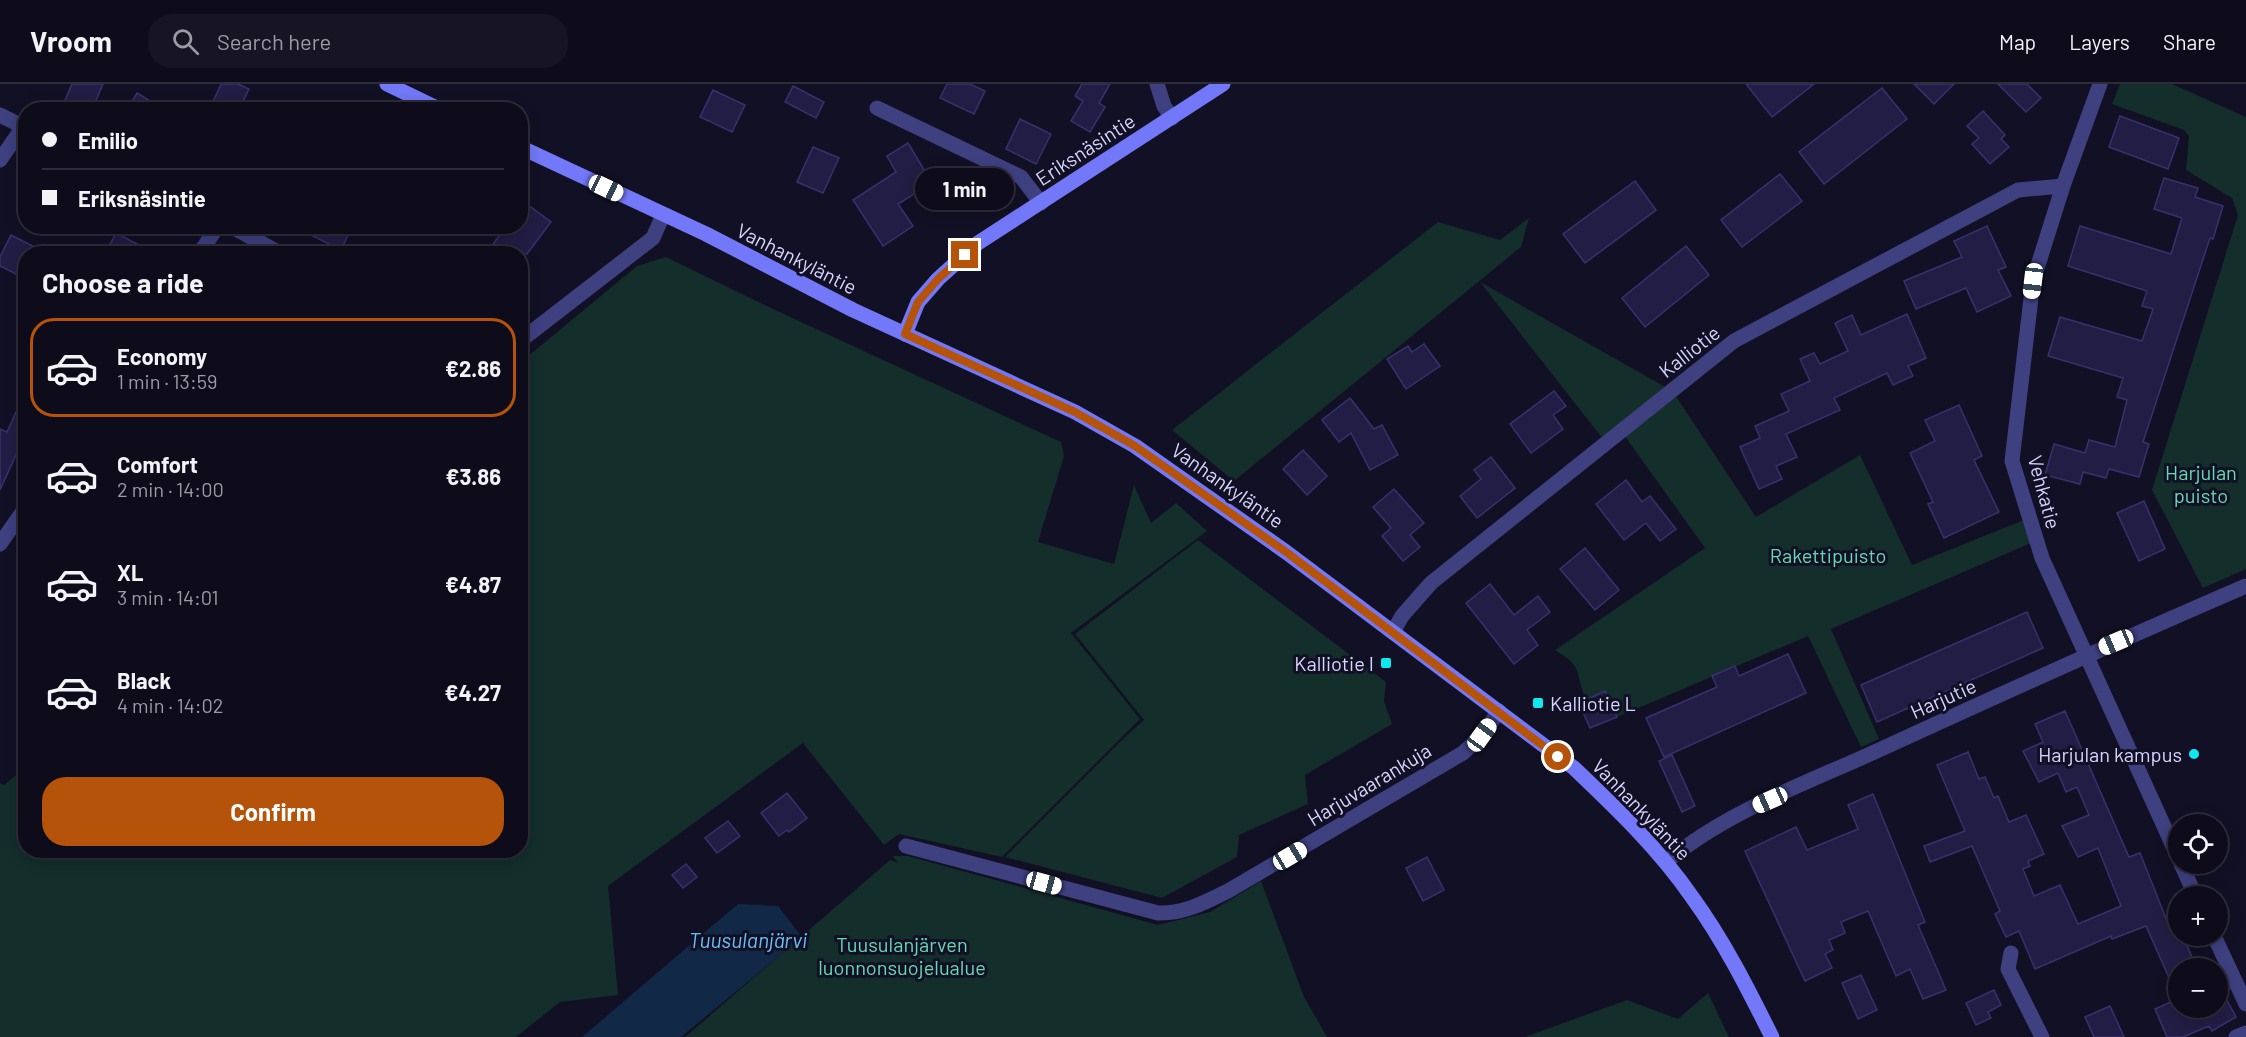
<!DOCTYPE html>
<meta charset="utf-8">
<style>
:root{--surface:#0e0c1b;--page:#171524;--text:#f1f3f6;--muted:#9b9ba3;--line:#2e2c3a;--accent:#b45309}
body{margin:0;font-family:Barlow,sans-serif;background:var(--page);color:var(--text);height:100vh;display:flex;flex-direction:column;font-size:22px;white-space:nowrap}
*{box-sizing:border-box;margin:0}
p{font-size:20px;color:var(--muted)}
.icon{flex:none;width:33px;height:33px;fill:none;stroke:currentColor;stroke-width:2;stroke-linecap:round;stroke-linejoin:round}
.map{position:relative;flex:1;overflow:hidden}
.drawer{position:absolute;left:18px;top:162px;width:510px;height:612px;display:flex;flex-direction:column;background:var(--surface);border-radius:24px;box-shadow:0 3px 15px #0003,0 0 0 2px var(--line)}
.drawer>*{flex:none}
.hud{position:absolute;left:18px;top:18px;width:510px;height:132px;border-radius:24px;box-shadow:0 3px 15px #0003,0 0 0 2px var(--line);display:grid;align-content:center;height:132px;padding:0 24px;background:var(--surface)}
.tools{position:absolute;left:2168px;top:730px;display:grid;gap:12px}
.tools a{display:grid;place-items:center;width:60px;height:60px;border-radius:50%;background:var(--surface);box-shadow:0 3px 15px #0003,0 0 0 2px var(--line);font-size:30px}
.end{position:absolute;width:27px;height:27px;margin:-14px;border:8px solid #b45309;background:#fff;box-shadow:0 0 0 3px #fff}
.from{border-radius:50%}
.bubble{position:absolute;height:42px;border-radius:21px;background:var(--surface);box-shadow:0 3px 15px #0003,0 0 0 2px var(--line);font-size:20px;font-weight:700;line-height:42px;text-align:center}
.car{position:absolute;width:18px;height:36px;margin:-18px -9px;border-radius:8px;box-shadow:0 0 4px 2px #0007;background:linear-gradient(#fff 24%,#345 0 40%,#fff 0 76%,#345 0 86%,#fff 0)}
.hud b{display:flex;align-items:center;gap:21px;height:57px;font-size:22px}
.hud b+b{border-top:2px solid var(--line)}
.hud i{width:15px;height:15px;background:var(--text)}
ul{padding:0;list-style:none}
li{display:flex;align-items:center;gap:18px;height:99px;margin:0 12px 9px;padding:0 12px;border:3px solid transparent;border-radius:24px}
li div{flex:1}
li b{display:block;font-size:22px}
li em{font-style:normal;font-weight:700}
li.active{border-color:var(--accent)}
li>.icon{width:54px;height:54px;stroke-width:1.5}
h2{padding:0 24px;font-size:27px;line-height:72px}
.action{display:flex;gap:12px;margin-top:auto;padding:12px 24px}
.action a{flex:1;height:69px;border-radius:24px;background:var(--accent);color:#fff;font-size:24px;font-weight:700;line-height:69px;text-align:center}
header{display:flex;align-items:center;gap:36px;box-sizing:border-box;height:84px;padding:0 30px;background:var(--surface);border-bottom:2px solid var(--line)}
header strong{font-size:28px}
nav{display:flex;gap:33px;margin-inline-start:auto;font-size:21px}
.search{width:420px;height:54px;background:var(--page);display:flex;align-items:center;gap:15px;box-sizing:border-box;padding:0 21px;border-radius:24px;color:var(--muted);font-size:22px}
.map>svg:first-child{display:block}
.green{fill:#132e2b}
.water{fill:#112947}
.building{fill:#221d44;stroke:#38316e;stroke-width:1.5}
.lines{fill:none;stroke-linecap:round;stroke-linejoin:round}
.street{stroke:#3e4080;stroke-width:15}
.secondary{stroke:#7278f7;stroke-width:15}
.route{stroke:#b45309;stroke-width:8}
.poi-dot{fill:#0ee9f0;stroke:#121024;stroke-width:2}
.labels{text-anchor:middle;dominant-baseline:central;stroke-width:6;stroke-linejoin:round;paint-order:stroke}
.street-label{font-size:20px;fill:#d7d5fd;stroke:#121024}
.park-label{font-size:20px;fill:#65d9b4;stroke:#121024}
.poi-label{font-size:20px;fill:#d7d5fd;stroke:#121024;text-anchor:end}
.water-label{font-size:21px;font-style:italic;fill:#6abff6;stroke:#121024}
</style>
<header>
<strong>Vroom</strong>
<div class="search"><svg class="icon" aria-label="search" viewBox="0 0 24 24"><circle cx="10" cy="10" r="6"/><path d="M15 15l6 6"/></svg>Search here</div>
<nav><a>Map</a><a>Layers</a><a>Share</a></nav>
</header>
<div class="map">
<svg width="2246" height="953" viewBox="0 0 2246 953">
<rect width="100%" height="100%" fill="#121024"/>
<!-- green -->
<g class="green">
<polygon points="2120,0 2172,0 2246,33 2246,485 2203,504 2152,406 2238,131 2232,114 2186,86 2189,52 2184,46 2112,20"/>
<polygon points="1529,134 1521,163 1234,397 1172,346 1438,138 1500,156"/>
<polygon points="666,173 773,225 1061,358 1064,372 1038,458 1114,480 1134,401 1151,439 1176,419 1207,447 1071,549 1140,635 1002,773 899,750 884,761 803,659 608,802 618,911 560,918 516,953 0,953 0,699 4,701 25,684 26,766 520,766 521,278 637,182"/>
<polygon points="1480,198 1667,304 1603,355"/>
<path d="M1675,311L1756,433L1860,371L1912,481L2024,436L2031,459L1831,545L1879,655L1861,663L1808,552L1617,633L1605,607L1586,616C1574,588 1585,584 1555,566L1705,464L1624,351Z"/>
<polygon points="1198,456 1386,598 1384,617 1392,640 1305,691 1308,720 1239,751 1237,773 1162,814 1005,773 1124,654 1144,636 1075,550"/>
<polygon points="893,772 908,772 1158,841 1210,828 1261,797 1304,913 1327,953 685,953 890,776 898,779"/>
<polygon points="1708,909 1729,953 1525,953 1627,916 1678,935"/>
</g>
<!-- water -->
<polygon class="water" points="738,820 778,822 802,853 681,953 582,953"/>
<!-- building -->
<g class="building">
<polygon points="72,0 103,0 92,26 74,26 63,21"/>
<polygon points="221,0 238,0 249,5 239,26 223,26 212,20"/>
<polygon points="947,0 970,0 985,7 974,30 940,14"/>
<polygon points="1082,0 1110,0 1099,19 1105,23 1090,48 1071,37 1083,17 1075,12"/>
<polygon points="1746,0 1814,0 1772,33"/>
<polygon points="1914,0 1954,0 1934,20"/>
<polygon points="1998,0 2027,0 2041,14 2026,28"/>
<polygon points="793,2 824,18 816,34 785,18"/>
<polygon points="1882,4 1907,35 1824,100 1799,68"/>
<polygon points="713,6 745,21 732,48 700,33"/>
<polygon points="137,9 165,26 127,26"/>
<polygon points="1983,27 2005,51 2001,55 2009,63 1990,80 1972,60 1979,54 1967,42"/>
<polygon points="2120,32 2179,54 2168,85 2109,63"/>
<polygon points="1020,35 1051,50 1036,80 1006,65"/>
<polygon points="908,59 932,99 898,120 913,142 883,162 853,116 896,88 887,72"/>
<polygon points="813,63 839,74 823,109 797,98"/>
<polygon points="961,90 992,104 983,124 952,110"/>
<polygon points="1780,90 1802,117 1742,163 1721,136"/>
<polygon points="2164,94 2198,104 2195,113 2223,122 2213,155 2210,154 2143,358 2149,360 2139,393 2109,385 2106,394 2083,388 2080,400 2045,391 2054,360 2085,369 2089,356 2115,363 2127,316 2117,313 2123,294 2048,272 2060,233 2142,257 2153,225 2142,222 2147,207 2068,182 2080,142 2171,170 2182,134 2154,125"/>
<polygon points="1635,97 1656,126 1585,179 1563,150"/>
<polygon points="520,115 551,138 527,170 486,170 506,142 520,142"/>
<polygon points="293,142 332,142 348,151 341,166"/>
<polygon points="1987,142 2006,183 1998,186 2011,212 1977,228 1966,204 1916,225 1904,197 1962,173 1954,157"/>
<polygon points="116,149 156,170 105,170"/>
<polygon points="11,151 48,170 26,170 26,195 0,182 0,173"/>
<polygon points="1686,162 1709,191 1645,243 1622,214"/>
<polygon points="1907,230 1926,274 1908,282 1913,292 1893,301 1887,289 1834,314 1840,326 1786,350 1797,373 1776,382 1782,395 1759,405 1740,363 1760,354 1755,342 1789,327 1781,310 1810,297 1800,275 1814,269 1820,280 1848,267 1835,239 1852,231 1861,251"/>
<polygon points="1424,260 1440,282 1406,305 1387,275 1408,262 1412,268"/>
<polygon points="26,306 26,349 0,406 0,345 7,348"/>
<polygon points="1554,307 1566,322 1553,331 1563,345 1531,369 1510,340"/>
<polygon points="1350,314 1374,345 1382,341 1398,371 1370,386 1351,349 1339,358 1322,336"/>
<polygon points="1959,321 1982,372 1974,376 1999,428 1944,454 1928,420 1933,418 1910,369 1935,357 1925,336"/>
<polygon points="1303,366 1327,392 1307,411 1283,385"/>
<polygon points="1491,373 1515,404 1477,434 1460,412 1481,395 1474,386"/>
<polygon points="1626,396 1642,418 1650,412 1676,445 1660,457 1646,439 1624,456 1596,420"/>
<polygon points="1394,405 1424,439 1410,451 1420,463 1403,477 1382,452 1391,444 1373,423"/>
<polygon points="2144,417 2165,465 2139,477 2117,429"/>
<polygon points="1585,464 1619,506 1595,526 1560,485"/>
<polygon points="1490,500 1514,531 1538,512 1550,528 1527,546 1538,561 1514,580 1466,519"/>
<polygon points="2027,528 2043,564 1877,638 1861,601"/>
<polygon points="1788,570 1806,609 1664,673 1646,634 1717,603 1712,592 1735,582 1739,592"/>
<polygon points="1605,607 1617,633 1590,644 1579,619"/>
<polygon points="2065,627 2129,773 2140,769 2171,847 2178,844 2178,852 2183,852 2197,885 2178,885 2178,914 2146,842 2112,855 2111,852 2035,885 2019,847 2006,853 1995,830 2000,827 1972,762 1930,778 1924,762 1965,747 1937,681 1968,668 1979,695 1985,693 1994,714 1998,712 2009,738 2026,731 2044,770 2028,777 2030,782 2023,785 2034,812 2060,801 2078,840 2121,822 2098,764 2078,773 2062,742 2089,731 2077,703 2066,708 2058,689 2039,698 2023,667 2043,658 2035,640"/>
<polygon points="1672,671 1695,722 1682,728 1659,677"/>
<polygon points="787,709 807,734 789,748 787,746 779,752 761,729"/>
<polygon points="1873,710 1925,838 1918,841 1946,906 1923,915 1910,885 1896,892 1868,827 1841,838 1845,849 1829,856 1833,866 1825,870 1832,884 1805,897 1745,767 1796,743 1807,766 1858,745 1848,721"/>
<polygon points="728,737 740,752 717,769 705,754"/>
<polygon points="1427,773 1444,806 1423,817 1406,784"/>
<polygon points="686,780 697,793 683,804 672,791"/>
<polygon points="1861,891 1877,926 1858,935 1842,899"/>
<polygon points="2217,898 2236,933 2212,947 2209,942 2183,953 2167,953 2155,925 2178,915 2178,924 2217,924"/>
<polygon points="1994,906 2001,921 1988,928 1991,934 1976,941 1966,919"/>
<polygon points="2110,922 2124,953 2094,953 2085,933"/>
</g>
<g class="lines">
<!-- street -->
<g class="street">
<polyline points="1157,0 1164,22 1172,34"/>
<polyline points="2100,0 2063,102 2033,197 2012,377 2042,474 2178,773"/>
<polyline points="877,24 1021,93 1041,119"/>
<polyline points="0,31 26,44"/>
<polyline points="0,76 23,43"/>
<polyline points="230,142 282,170"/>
<polyline points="199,170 218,142"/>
<polyline points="520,257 653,154 663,131"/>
<polyline points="0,460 26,423"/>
<polyline points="1393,548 1402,532 1431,499 1734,257 2018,106 2063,102"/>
<path d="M906,762L1158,829C1184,830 1206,818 1228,807L1463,669L1482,651L1499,627"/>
<path d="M1666,778C1727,727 1807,699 1879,666C2001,610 2123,555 2246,502"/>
<polyline points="2181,780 2196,813"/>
<polyline points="2214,852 2246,920"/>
<polyline points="2011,869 2008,885 2042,953"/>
<polyline points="2236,953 2246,949"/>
</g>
<!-- secondary -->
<g class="secondary">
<polyline points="387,0 441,26"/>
<path d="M520,63L706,150L853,226L1075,328L1135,362L1286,468L1574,684C1616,724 1659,765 1692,813C1724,857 1748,905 1772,953"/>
<polyline points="905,250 918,218 938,195 978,159 1223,0"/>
</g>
</g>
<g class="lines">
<!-- route -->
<polyline class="route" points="965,171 938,195 918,218 905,250 1075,328 1135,362 1286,468 1558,673"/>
</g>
<!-- markers -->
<g class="poi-dot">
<rect x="1380" y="573" width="12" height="12" rx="3"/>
<rect x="1532" y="613" width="12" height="12" rx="3"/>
<circle cx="2194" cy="670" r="6"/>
</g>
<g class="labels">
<!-- street labels -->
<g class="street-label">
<text transform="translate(1085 65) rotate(-33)">Eriksnäsintie</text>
<text transform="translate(797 174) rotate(27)">Vanhankyläntie</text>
<text transform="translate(1689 267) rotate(-38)">Kalliotie</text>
<text transform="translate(1228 401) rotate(35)">Vanhankyläntie</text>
<text transform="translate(2045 408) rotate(75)">Vehkatie</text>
<text transform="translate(1943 614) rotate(-24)">Harjutie</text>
<text transform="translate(1369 700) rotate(-31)">Harjuvaarankuja</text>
<text transform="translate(1642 725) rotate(46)">Vanhankyläntie</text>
</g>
<!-- park labels -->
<g class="park-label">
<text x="2201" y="388">Harjulan<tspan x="2201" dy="23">puisto</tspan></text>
<text x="1828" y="471">Rakettipuisto</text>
<text x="902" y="860">Tuusulanjärven<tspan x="902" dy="23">luonnonsuojelualue</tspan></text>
</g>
<!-- poi labels -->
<g class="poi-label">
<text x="1374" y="579">Kalliotie I</text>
<text x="1550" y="619" text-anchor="start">Kalliotie L</text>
<text x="2182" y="670">Harjulan kampus</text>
</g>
<!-- water labels -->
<g class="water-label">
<text x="748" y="855">Tuusulanjärvi</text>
</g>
</g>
</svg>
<div class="tools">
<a><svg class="icon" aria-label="locate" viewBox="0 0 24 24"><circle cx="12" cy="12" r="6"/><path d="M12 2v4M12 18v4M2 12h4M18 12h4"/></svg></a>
<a>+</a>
<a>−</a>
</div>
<i class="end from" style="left:1558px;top:673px"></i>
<i class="end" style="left:965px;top:171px"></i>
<div class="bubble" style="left:915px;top:84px;width:99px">1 min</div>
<i class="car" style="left:606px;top:104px;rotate:115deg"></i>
<i class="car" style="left:2033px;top:197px;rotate:187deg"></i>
<i class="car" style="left:2116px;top:558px;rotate:247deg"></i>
<i class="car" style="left:1482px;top:651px;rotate:36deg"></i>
<i class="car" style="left:1770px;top:716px;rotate:246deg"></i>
<i class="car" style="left:1290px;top:772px;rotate:59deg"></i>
<i class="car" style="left:1044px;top:799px;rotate:105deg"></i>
<div class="hud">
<b><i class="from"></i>Emilio</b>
<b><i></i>Eriksnäsintie</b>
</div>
<section class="drawer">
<h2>Choose a ride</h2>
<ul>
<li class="active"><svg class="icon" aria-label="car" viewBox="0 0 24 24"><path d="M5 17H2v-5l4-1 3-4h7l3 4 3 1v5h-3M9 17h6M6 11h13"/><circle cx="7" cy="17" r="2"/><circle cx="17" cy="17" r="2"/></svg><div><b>Economy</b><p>1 min · 13:59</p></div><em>€2.86</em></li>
<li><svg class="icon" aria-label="car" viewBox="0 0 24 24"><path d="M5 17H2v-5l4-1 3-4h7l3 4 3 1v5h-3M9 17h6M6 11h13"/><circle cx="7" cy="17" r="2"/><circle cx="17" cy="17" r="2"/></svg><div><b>Comfort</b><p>2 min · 14:00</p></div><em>€3.86</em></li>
<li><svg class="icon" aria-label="car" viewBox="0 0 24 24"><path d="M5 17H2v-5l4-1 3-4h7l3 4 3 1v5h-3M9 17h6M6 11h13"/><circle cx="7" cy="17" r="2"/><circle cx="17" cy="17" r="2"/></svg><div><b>XL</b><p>3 min · 14:01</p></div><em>€4.87</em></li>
<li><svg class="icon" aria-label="car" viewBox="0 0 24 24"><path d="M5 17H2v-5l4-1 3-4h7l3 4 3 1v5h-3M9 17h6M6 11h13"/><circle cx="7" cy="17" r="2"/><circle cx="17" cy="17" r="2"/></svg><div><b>Black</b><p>4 min · 14:02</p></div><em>€4.27</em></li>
</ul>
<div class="action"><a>Confirm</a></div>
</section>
</div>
